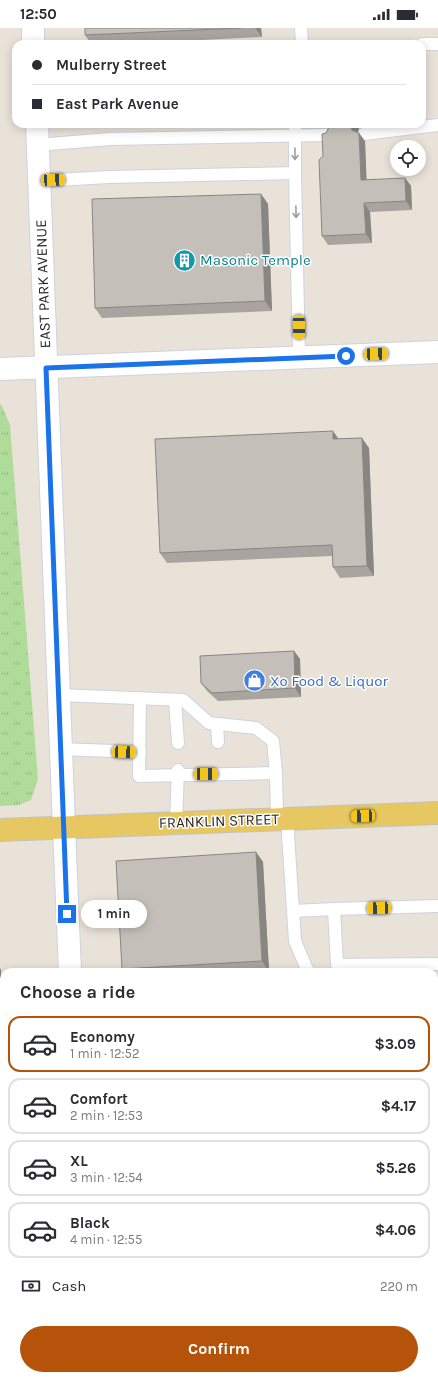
<!DOCTYPE html>
<meta charset="utf-8">
<style>
:root{--surface:#fff;--page:#f2f2f3;--text:#2b2b33;--muted:#7c7c81;--line:#e1e1e2;--accent:#b45309}
body{margin:0;font-family:Karla,sans-serif;background:var(--page);color:var(--text);height:100vh;display:flex;flex-direction:column;font-size:15px;white-space:nowrap}
*{box-sizing:border-box;margin:0}
p{font-size:13px;color:var(--muted)}
.icon{flex:none;width:22px;height:22px;fill:none;stroke:currentColor;stroke-width:2;stroke-linecap:round;stroke-linejoin:round}
.map{position:relative;flex:1;overflow:hidden}
.details{position:absolute;left:0px;top:940px;width:438px;height:412px;display:flex;flex-direction:column;background:var(--surface);border-radius:12px 12px 0 0;box-shadow:0 2px 10px #0003}
.details>*{flex:none}
.hud{position:absolute;left:12px;top:12px;width:414px;height:88px;border-radius:12px;box-shadow:0 2px 10px #0003;display:grid;align-content:center;height:88px;padding:0 20px;background:var(--surface)}
.buttons{position:absolute;left:390px;top:112px;display:grid;gap:8px}
.buttons a{display:grid;place-items:center;width:36px;height:36px;border-radius:50%;background:var(--surface);box-shadow:0 2px 10px #0003;font-size:20px}
.end{position:absolute;width:18px;height:18px;margin:-9px;border:5px solid #1a73e8;background:#fff;box-shadow:0 0 0 2px #fff}
.from{border-radius:50%}
.bubble{position:absolute;height:28px;border-radius:14px;background:var(--surface);box-shadow:0 2px 10px #0003;font-size:13px;font-weight:700;line-height:28px;text-align:center}
.car{position:absolute;width:12px;height:24px;margin:-12px -6px;border-radius:5px;box-shadow:0 0 3px 1px #0007;background:linear-gradient(#f5c518 24%,#345 0 40%,#f5c518 0 76%,#345 0 86%,#f5c518 0)}
.hud b{display:flex;align-items:center;gap:14px;height:38px;font-size:15px}
.hud b+b{border-top:1px solid var(--line)}
.hud i{width:10px;height:10px;background:var(--text)}
ul{padding:0;list-style:none}
li{display:flex;align-items:center;gap:12px;height:56px;margin:0 8px 6px;padding:0 12px;border:2px solid var(--line);border-radius:12px}
li div{flex:1}
li b{display:block;font-size:15px}
li em{font-style:normal;font-weight:700}
li.active{border-color:var(--accent)}
li>.icon{width:36px;height:36px;stroke-width:1.5}
h2{padding:0 20px;font-size:18px;line-height:48px}
.pay{display:flex;align-items:center;gap:10px;height:44px;padding:0 20px;font-size:15px}
.pay p{margin-inline-start:auto}
.action{display:flex;gap:8px;margin-top:auto;padding:8px 20px}
.action a{flex:1;height:46px;border-radius:24px;background:var(--accent);color:#fff;font-size:16px;font-weight:700;line-height:46px;text-align:center}
.status{display:flex;justify-content:space-between;align-items:center;height:28px;padding:0 20px;background:var(--surface);direction:ltr}
.status svg{height:11px;fill:currentColor}
.map>svg:first-child{display:block}
.park{fill:url(#park-tufts)}
.lines{fill:none;stroke-linecap:round;stroke-linejoin:round}
.lane-casing{stroke:#cfd2df;stroke-width:14}
.street-casing{stroke:#cfd2df;stroke-width:24}
.secondary-casing{stroke:#cfd2df;stroke-width:24}
.primary-casing{stroke:#c3c3c3;stroke-width:24}
.lane{stroke:#fff;stroke-width:12}
.street{stroke:#fff;stroke-width:22}
.secondary{stroke:#fff;stroke-width:22}
.primary{stroke:#e6c761;stroke-width:22}
.wall{fill:#a9a49f}
.shaded-wall{fill:#898682}
.building{fill:#c4bfb9;stroke:#898682}
.oneway{stroke:#9e9e9e}
.route{stroke:#1a73e8;stroke-width:5}
.labels{text-anchor:middle;dominant-baseline:central;stroke-width:3;stroke-linejoin:round;paint-order:stroke}
.culture-label{font-size:15px;fill:#0d838f;stroke:#fff;text-anchor:start}
.street-label{font-size:15px;fill:#272727;stroke:#fff}
.shop-label{font-size:15px;fill:#366cbe;stroke:#fff;text-anchor:start}
</style>
<div class="status"><b>12:50</b><svg viewBox="0 0 49 12"><path d="M0 12V9h3v3zM5 12V6h3v6zM10 12V3h3v9zM15 12V0h3v12zM26 1h20v11H26zM47 4h2v5h-2z"/></svg></div>
<div class="map">
<svg width="438" height="1352" viewBox="0 0 438 1352">
<defs>
<pattern id="park-tufts" width="24" height="20" patternUnits="userSpaceOnUse"><rect width="24" height="20" fill="#b0dc99"/><path d="M3 7l-1-3M5 7V3M7 7l1-3M15 17l-1-3M17 17v-4M19 17l1-3" fill="none" stroke="#97bd84"/></pattern>
</defs>
<rect width="100%" height="100%" fill="#e9e2d9"/>
<!-- park -->
<polygon class="park" points="0,376 2,378 10,397 38,751 31,772 19,777 0,778"/>
<g class="lines">
<defs>
<g id="lane">
<polyline points="301,0 302,16"/>
<polyline points="422,16 438,16"/>
<polyline points="295,96 295,145 299,329"/>
<polyline points="364,106 438,97"/>
<polyline points="37,117 110,111 328,107"/>
<polyline points="39,153 109,149 295,145"/>
<polyline points="58,667 183,672 209,695 256,700 273,713 276,745 277,791"/>
<polyline points="140,670 139,748 276,745"/>
<polyline points="175,672 178,715"/>
<polyline points="217,696 218,714"/>
<polyline points="60,721 140,724"/>
<polyline points="287,791 295,913 306,939 309,944"/>
<polyline points="176,795 178,742"/>
<polyline points="334,881 438,878"/>
<polyline points="293,883 334,881 337,937 438,936"/>
<polyline points="434,1105 438,1105"/>
</g>
<g id="street">
<polyline points="0,341 438,324"/>
<polyline points="64,800 70,944"/>
<polyline points="434,1242 438,1242"/>
<polyline points="0,1261 4,1261"/>
<polyline points="337,1352 342,1348"/>
</g>
<g id="secondary">
<polyline points="33,0 33,16"/>
<polyline points="37,96 64,800"/>
</g>
<polyline id="primary" points="0,802 438,785"/>
</defs>
<!-- lane casing -->
<use href="#lane" class="lane-casing"/>
<!-- street casing -->
<use href="#street" class="street-casing"/>
<!-- secondary casing -->
<use href="#secondary" class="secondary-casing"/>
<!-- primary casing -->
<use href="#primary" class="primary-casing"/>
<!-- lane -->
<use href="#lane" class="lane"/>
<!-- street -->
<use href="#street" class="street"/>
<!-- secondary -->
<use href="#secondary" class="secondary"/>
<!-- primary -->
<use href="#primary" class="primary"/>
</g>
<!-- wall -->
<g class="wall">
<polygon points="85,0 261,0 262,9 122,16 91,16 85,7"/>
<polygon points="325,96 364,96 364,98 359,100 357,104 365,113 366,152 405,150 411,158 412,182 370,184 372,215 328,217 322,208 323,128 326,105 329,100"/>
<polygon points="261,166 268,176 272,283 102,290 95,280"/>
<polygon points="338,411 369,420 374,548 340,550 333,539 332,528 167,535 160,525"/>
<polygon points="294,623 300,631 301,669 218,673 207,663 201,655"/>
<polygon points="256,824 263,834 269,943 249,944 124,944 122,941"/>
<polygon points="438,965 438,1068 434,1068 434,966"/>
</g>
<!-- shaded-wall -->
<g class="shaded-wall">
<polygon points="255,0 261,0 262,9"/>
<polygon points="351,96 356,96 359,100 357,107 352,102 351,98"/>
<polygon points="359,105 365,113 367,161 361,152"/>
<polygon points="405,150 411,158 412,182 406,173"/>
<polygon points="261,166 268,176 272,283 265,273"/>
<polygon points="364,175 370,184 372,215 366,206"/>
<polygon points="333,403 340,413 333,411"/>
<polygon points="362,410 369,420 374,548 367,538"/>
<polygon points="294,623 300,631 301,669 295,660"/>
<polygon points="256,824 263,834 269,943 262,933"/>
<polygon points="0,940 1,942 2,991 0,988"/>
<polygon points="263,1348 276,1348 274,1352 260,1352"/>
</g>
<!-- building -->
<g class="building">
<polygon points="85,0 241,0 85,7"/>
<polygon points="329,96 351,96 351,98 352,102 359,105 361,152 405,150 406,173 364,175 366,206 322,208 319,132 323,128 322,106 326,105 329,99"/>
<polygon points="261,166 265,273 95,280 92,171"/>
<polygon points="333,403 333,411 362,410 367,538 333,539 332,517 160,525 155,411"/>
<polygon points="294,623 295,660 212,665 201,655 200,628"/>
<polygon points="256,824 262,933 122,941 116,833"/>
<polygon points="438,965 438,1058 434,1058 434,966"/>
<polygon points="434,1320 438,1321 438,1352 386,1352 390,1348 434,1348"/>
<polygon points="4,1321 4,1348 263,1348 260,1352 0,1352 0,1325"/>
</g>
<!-- one-way arrows -->
<defs><path id="oneway-shaft" d="M-6 0H5M1.5-3L5.5 0L1.5 3" fill="none" stroke-width="1.6" stroke-linecap="round" stroke-linejoin="round"/></defs>
<g class="oneway">
<use href="#oneway-shaft" transform="translate(295 126) rotate(90)"/>
<use href="#oneway-shaft" transform="translate(296 184) rotate(89)"/>
</g>
<g class="lines">
<!-- route -->
<polyline class="route" points="67,886 46,340 346,328"/>
</g>
<!-- icons -->
<defs>
<symbol id="building-disc" viewBox="-11 -11 22 22"><circle r="9.5" fill="#0f9aa8" stroke="#fff"/><path d="M-4-6H4V6H1V3H-1V6H-4ZM-2.5-4.3h1.7v1.8h-1.7ZM.8-4.3h1.7v1.8H.8ZM-2.5-1h1.7V.8h-1.7ZM.8-1h1.7V.8H.8Z" fill="#fff"/></symbol>
<symbol id="shop-disc" viewBox="-11 -11 22 22"><circle r="9.5" fill="#3f7fe0" stroke="#fff"/><path d="M-5-2.5h2.3a2.7 3.5 0 0 1 5.4 0H5L5.5 6h-11ZM-1.5-2.5h3a1.5 2.3 0 0 0-3 0Z" fill="#fff"/></symbol>
</defs>
<g fill-rule="evenodd">
<use href="#building-disc" x="172" y="220" width="25" height="25"/>
<use href="#shop-disc" x="242" y="640" width="25" height="25"/>
</g>
<g class="labels">
<!-- culture labels -->
<g class="culture-label">
<text x="200" y="232">Masonic Temple</text>
</g>
<!-- street labels -->
<g class="street-label">
<text transform="translate(43 256) rotate(-92)">EAST PARK AVENUE</text>
<text transform="translate(219 793) rotate(-2)">FRANKLIN STREET</text>
</g>
<!-- shop labels -->
<g class="shop-label">
<text x="270" y="653">Xo Food &amp; Liquor</text>
</g>
</g>
</svg>
<div class="buttons">
<a><svg class="icon" aria-label="locate" viewBox="0 0 24 24"><circle cx="12" cy="12" r="6"/><path d="M12 2v4M12 18v4M2 12h4M18 12h4"/></svg></a>
</div>
<i class="end from" style="left:346px;top:328px"></i>
<i class="end" style="left:67px;top:886px"></i>
<div class="bubble" style="left:81px;top:872px;width:66px">1 min</div>
<i class="car" style="left:53px;top:152px;rotate:87deg"></i>
<i class="car" style="left:299px;top:299px;rotate:179deg"></i>
<i class="car" style="left:376px;top:326px;rotate:88deg"></i>
<i class="car" style="left:124px;top:724px;rotate:92deg"></i>
<i class="car" style="left:206px;top:746px;rotate:89deg"></i>
<i class="car" style="left:363px;top:788px;rotate:268deg"></i>
<i class="car" style="left:379px;top:880px;rotate:268deg"></i>
<div class="hud">
<b><i class="from"></i>Mulberry Street</b>
<b><i></i>East Park Avenue</b>
</div>
<section class="details">
<h2>Choose a ride</h2>
<ul>
<li class="active"><svg class="icon" aria-label="car" viewBox="0 0 24 24"><path d="M5 17H2v-5l4-1 3-4h7l3 4 3 1v5h-3M9 17h6M6 11h13"/><circle cx="7" cy="17" r="2"/><circle cx="17" cy="17" r="2"/></svg><div><b>Economy</b><p>1 min · 12:52</p></div><em>$3.09</em></li>
<li><svg class="icon" aria-label="car" viewBox="0 0 24 24"><path d="M5 17H2v-5l4-1 3-4h7l3 4 3 1v5h-3M9 17h6M6 11h13"/><circle cx="7" cy="17" r="2"/><circle cx="17" cy="17" r="2"/></svg><div><b>Comfort</b><p>2 min · 12:53</p></div><em>$4.17</em></li>
<li><svg class="icon" aria-label="car" viewBox="0 0 24 24"><path d="M5 17H2v-5l4-1 3-4h7l3 4 3 1v5h-3M9 17h6M6 11h13"/><circle cx="7" cy="17" r="2"/><circle cx="17" cy="17" r="2"/></svg><div><b>XL</b><p>3 min · 12:54</p></div><em>$5.26</em></li>
<li><svg class="icon" aria-label="car" viewBox="0 0 24 24"><path d="M5 17H2v-5l4-1 3-4h7l3 4 3 1v5h-3M9 17h6M6 11h13"/><circle cx="7" cy="17" r="2"/><circle cx="17" cy="17" r="2"/></svg><div><b>Black</b><p>4 min · 12:55</p></div><em>$4.06</em></li>
</ul>
<div class="pay"><svg class="icon" aria-label="cash" viewBox="0 0 24 24"><path d="M3 7h18v10H3z"/><circle cx="12" cy="12" r="2"/></svg>Cash<p>220 m</p></div>
<div class="action"><a>Confirm</a></div>
</section>
</div>
